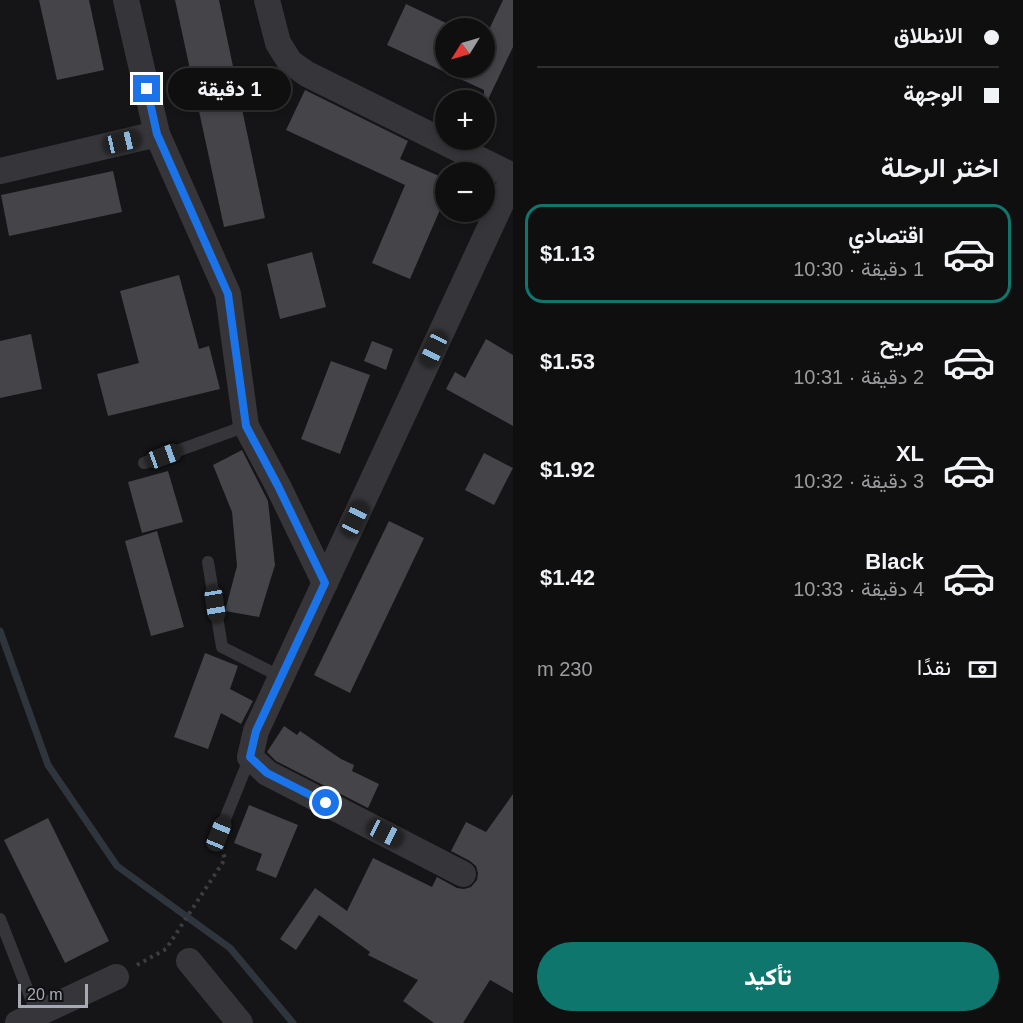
<!DOCTYPE html>
<html lang="ar">
<meta charset="utf-8">
<style>
:root{--surface:#100f10;--page:#1e1d1e;--text:#f1f3f6;--muted:#9c9c9f;--line:#302f30;--accent:#0f766e}
body{margin:0;font-family:Helvetica,Vazirmatn,sans-serif;background:var(--page);color:var(--text);direction:rtl;height:100vh;display:flex;flex-direction:column;font-size:22px;white-space:nowrap}
*{box-sizing:border-box;margin:0}
p{font-size:20px;color:var(--muted)}
.icon{flex:none;width:33px;height:33px;fill:none;stroke:currentColor;stroke-width:2;stroke-linecap:round;stroke-linejoin:round}
.map{position:relative;flex:1;overflow:hidden;direction:ltr}
.drawer{display:flex;flex-direction:column;background:var(--surface);width:510px}
.drawer>*{flex:none}
.top-card{display:grid;align-content:center;height:132px;padding:0 24px;background:var(--surface)}
.needle{width:39px;rotate:233deg}
.fabs{position:absolute;left:435px;top:18px;display:grid;gap:12px}
.fabs a{display:grid;place-items:center;width:60px;height:60px;border-radius:50%;background:var(--surface);box-shadow:0 3px 9px #0003,0 0 0 2px var(--line);font-size:30px}
.scale{position:absolute;left:18px;bottom:15px;width:70px;box-sizing:border-box;padding-left:6px;border:3px solid #a7aab5;border-top:0;font-size:16px;line-height:21px;white-space:nowrap;color:#a7aab5;-webkit-text-stroke:4px #100f11;paint-order:stroke}
.end{position:absolute;width:27px;height:27px;margin:-14px;border:8px solid #1a73e8;background:#fff;box-shadow:0 0 0 3px #fff}
.from{border-radius:50%}
.bubble{position:absolute;height:42px;border-radius:21px;background:var(--surface);box-shadow:0 3px 9px #0003,0 0 0 2px var(--line);font-size:20px;font-weight:800;line-height:42px;text-align:center;direction:rtl}
.car{position:absolute;width:18px;height:36px;margin:-18px -9px;border-radius:8px;box-shadow:0 0 4px 2px #0007;background:linear-gradient(#222 24%,#8ab4d8 0 40%,#222 0 76%,#8ab4d8 0 86%,#222 0)}
.top-card b{display:flex;align-items:center;gap:21px;height:57px;font-size:22px}
.top-card b+b{border-top:2px solid var(--line)}
.top-card i{width:15px;height:15px;background:var(--text)}
ul{padding:0;list-style:none}
li{display:flex;align-items:center;gap:18px;height:99px;margin:0 12px 9px;padding:0 12px;border:3px solid transparent;border-radius:18px}
li div{flex:1}
li b{display:block;font-size:22px}
li em{font-style:normal;font-weight:800}
li.active{border-color:var(--accent)}
li>.icon{width:54px;height:54px;stroke-width:1.5}
h2{padding:0 24px;font-size:27px;line-height:72px}
.pay{display:flex;align-items:center;gap:15px;height:66px;padding:0 24px;font-size:22px}
.pay p{margin-inline-start:auto}
.cta{display:flex;gap:12px;margin-top:auto;padding:12px 24px}
.cta a{flex:1;height:69px;border-radius:36px;background:var(--accent);color:#fff;font-size:24px;font-weight:800;line-height:69px;text-align:center}
main{display:flex;flex:1;min-height:0}
.map>svg:first-child{display:block}
.lines{fill:none;stroke-linecap:round;stroke-linejoin:round}
.stream{stroke:#2f353d;stroke-width:7}
.building{fill:#444449}
.path{stroke:#3c3d41;stroke-width:4;stroke-dasharray:3 4.5;stroke-linecap:butt}
.service{stroke:#36363a;stroke-width:12}
.minor{stroke:#36363a;stroke-width:26}
.route{stroke:#1a73e8;stroke-width:8}
</style>
<main>
<section class="drawer">
<div class="top-card">
<b><i class="from"></i>الانطلاق</b>
<b><i></i>الوجهة</b>
</div>
<h2>اختر الرحلة</h2>
<ul>
<li class="active"><svg class="icon" aria-label="car" viewBox="0 0 24 24"><path d="M5 17H2v-5l4-1 3-4h7l3 4 3 1v5h-3M9 17h6M6 11h13"/><circle cx="7" cy="17" r="2"/><circle cx="17" cy="17" r="2"/></svg><div><b>اقتصادي</b><p>1 دقيقة · 10:30</p></div><em>$1.13</em></li>
<li><svg class="icon" aria-label="car" viewBox="0 0 24 24"><path d="M5 17H2v-5l4-1 3-4h7l3 4 3 1v5h-3M9 17h6M6 11h13"/><circle cx="7" cy="17" r="2"/><circle cx="17" cy="17" r="2"/></svg><div><b>مريح</b><p>2 دقيقة · 10:31</p></div><em>$1.53</em></li>
<li><svg class="icon" aria-label="car" viewBox="0 0 24 24"><path d="M5 17H2v-5l4-1 3-4h7l3 4 3 1v5h-3M9 17h6M6 11h13"/><circle cx="7" cy="17" r="2"/><circle cx="17" cy="17" r="2"/></svg><div><b>XL</b><p>3 دقيقة · 10:32</p></div><em>$1.92</em></li>
<li><svg class="icon" aria-label="car" viewBox="0 0 24 24"><path d="M5 17H2v-5l4-1 3-4h7l3 4 3 1v5h-3M9 17h6M6 11h13"/><circle cx="7" cy="17" r="2"/><circle cx="17" cy="17" r="2"/></svg><div><b>Black</b><p>4 دقيقة · 10:33</p></div><em>$1.42</em></li>
</ul>
<div class="pay"><svg class="icon" aria-label="cash" viewBox="0 0 24 24"><path d="M3 7h18v10H3z"/><circle cx="12" cy="12" r="2"/></svg>نقدًا<p>230 m</p></div>
<div class="cta"><a>تأكيد</a></div>
</section>
<div class="map">
<svg width="513" height="1023" viewBox="0 0 513 1023">
<rect width="100%" height="100%" fill="#151416"/>
<g class="lines">
<!-- stream -->
<polyline class="stream" points="0,631 48,765 117,866 230,948 293,1023"/>
</g>
<!-- building -->
<g class="building">
<polygon points="39,0 89,0 104,70 57,80"/>
<polygon points="175,0 219,0 265,218 224,227"/>
<polygon points="503,0 513,0 513,47 484,108 484,90 387,45 406,4 446,23 446,68 484,68 484,40"/>
<polygon points="305,90 408,141 400,159 446,179 446,196 410,279 372,263 405,185 286,130"/>
<polygon points="113,171 122,212 9,236 1,195"/>
<polygon points="312,252 326,307 280,319 267,264"/>
<polygon points="179,275 199,349 209,346 220,389 108,416 97,374 139,363 120,291"/>
<polygon points="31,334 42,389 0,398 0,341"/>
<polygon points="486,339 513,355 513,426 446,389 455,372 465,378"/>
<polygon points="372,341 393,349 386,370 364,361"/>
<polygon points="331,361 370,375 340,454 301,439"/>
<polygon points="242,450 268,501 275,565 259,617 225,611 237,566 232,512 213,465"/>
<polygon points="484,453 513,468 494,505 465,490"/>
<polygon points="168,471 183,522 142,533 128,482"/>
<polygon points="389,521 424,538 350,693 314,675"/>
<polygon points="157,531 184,627 151,636 125,541"/>
<polygon points="205,653 238,666 230,689 253,701 241,724 221,713 208,749 174,737"/>
<polygon points="284,726 297,735 300,731 341,759 354,765 352,771 379,784 368,808 276,761 267,752"/>
<polygon points="513,794 513,993 490,980 463,1023 434,1023 403,1001 418,980 368,955 370,952 319,915 296,950 280,939 315,888 347,911 373,858 432,887 437,877 457,888 464,889 471,887 477,880 478,873 476,866 470,861 451,851 466,822 486,832"/>
<polygon points="249,805 298,825 276,878 256,870 262,854 234,843"/>
<polygon points="48,818 109,941 65,963 4,840"/>
</g>
<g class="lines">
<!-- path -->
<polyline class="path" points="137,965 166,949 225,859 222,849"/>
<!-- service -->
<g class="service">
<polyline points="144,463 246,426"/>
<polyline points="208,562 222,647 281,677"/>
<polyline points="219,834 250,757"/>
<polyline points="0,919 37,1014"/>
</g>
<!-- minor -->
<g class="minor">
<polyline points="267,0 278,43 290,62 307,74 513,176"/>
<polyline points="157,134 228,294 246,426 278,486 325,583"/>
<polyline points="0,171 157,134 126,0"/>
<polyline points="463,874 267,773 250,757 256,731 513,178"/>
<polyline points="189,961 240,1023"/>
<polyline points="18,1023 116,977"/>
</g>
</g>
<g class="lines">
<!-- route -->
<polyline class="route" points="147,89 157,134 228,294 246,426 278,486 325,583 256,731 250,757 267,773 326,803"/>
</g>
</svg>
<div class="fabs">
<a><svg class="needle" viewBox="-14 -14 28 28"><path d="M0-13l5 13h-10z" fill="#e53935"/><path d="M0 13l5-13h-10z" fill="#9c9c9f"/></svg></a>
<a>+</a>
<a>−</a>
</div>
<div class="scale">20 m</div>
<i class="end from" style="left:326px;top:803px"></i>
<i class="end" style="left:147px;top:89px"></i>
<div class="bubble" style="left:168px;top:68px;width:123px">1 دقيقة</div>
<i class="car" style="left:122px;top:142px;rotate:77deg"></i>
<i class="car" style="left:434px;top:349px;rotate:205deg"></i>
<i class="car" style="left:164px;top:456px;rotate:70deg"></i>
<i class="car" style="left:355px;top:519px;rotate:25deg"></i>
<i class="car" style="left:215px;top:604px;rotate:171deg"></i>
<i class="car" style="left:385px;top:833px;rotate:117deg"></i>
<i class="car" style="left:219px;top:834px;rotate:22deg"></i>
</div>
</main>
